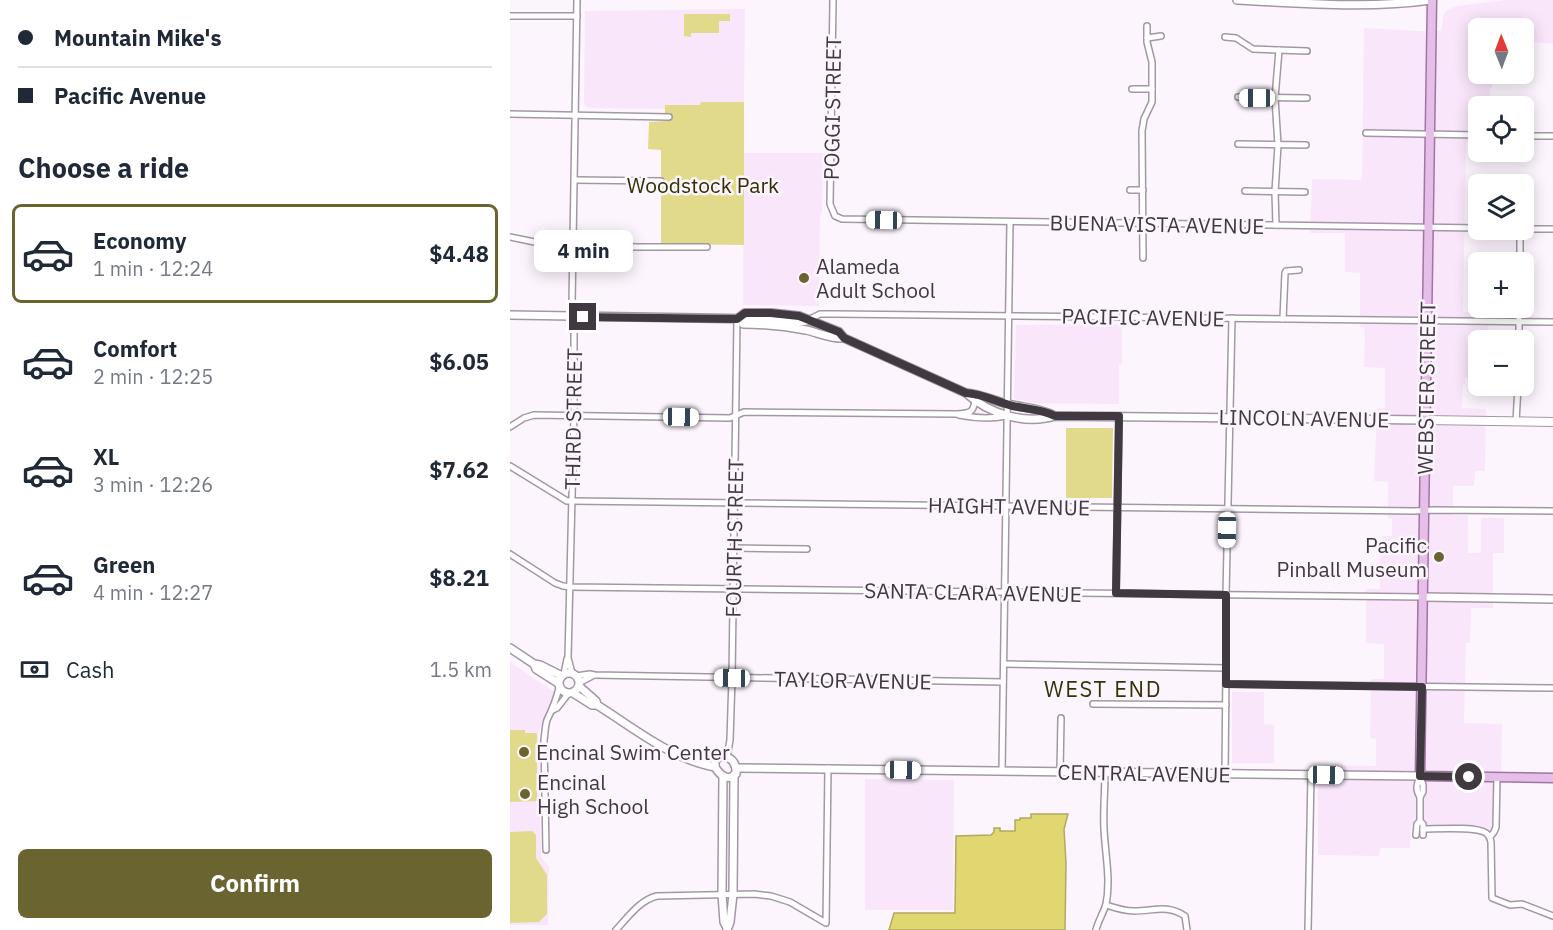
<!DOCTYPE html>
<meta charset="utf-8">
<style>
:root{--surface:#fff;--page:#f2f2f3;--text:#1f2937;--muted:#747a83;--line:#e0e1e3;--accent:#696430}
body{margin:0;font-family:"IBM Plex Sans",sans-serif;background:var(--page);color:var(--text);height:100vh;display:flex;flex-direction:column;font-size:22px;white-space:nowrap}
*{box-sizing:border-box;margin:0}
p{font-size:20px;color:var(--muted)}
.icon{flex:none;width:33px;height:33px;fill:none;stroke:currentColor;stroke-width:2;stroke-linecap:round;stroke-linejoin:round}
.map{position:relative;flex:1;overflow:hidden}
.panel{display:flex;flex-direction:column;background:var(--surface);width:510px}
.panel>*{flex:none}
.banner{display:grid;align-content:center;height:132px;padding:0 18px;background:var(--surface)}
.needle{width:39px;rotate:359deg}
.controls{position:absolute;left:958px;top:18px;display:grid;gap:12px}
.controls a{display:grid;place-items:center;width:66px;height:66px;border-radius:9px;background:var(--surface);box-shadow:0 3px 15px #0003;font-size:30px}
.end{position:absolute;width:27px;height:27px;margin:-14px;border:8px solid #403a40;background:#fff;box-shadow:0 0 0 3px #fff}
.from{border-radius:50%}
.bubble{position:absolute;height:42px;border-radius:9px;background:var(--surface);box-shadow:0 3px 15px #0003;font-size:20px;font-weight:700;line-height:42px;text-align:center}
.car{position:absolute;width:18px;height:36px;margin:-18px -9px;border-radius:8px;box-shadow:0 0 4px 2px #0007;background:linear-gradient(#fff 24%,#345 0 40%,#fff 0 76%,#345 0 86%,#fff 0)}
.banner b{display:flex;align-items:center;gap:21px;height:57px;font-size:22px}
.banner b+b{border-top:2px solid var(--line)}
.banner i{width:15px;height:15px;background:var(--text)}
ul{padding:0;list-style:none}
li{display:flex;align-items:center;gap:18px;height:99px;margin:0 12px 9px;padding:0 6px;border:3px solid transparent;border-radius:9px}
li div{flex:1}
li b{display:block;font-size:22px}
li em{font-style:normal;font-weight:700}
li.selected{border-color:var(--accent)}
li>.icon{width:54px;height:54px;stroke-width:1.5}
h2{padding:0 18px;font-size:27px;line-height:72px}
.pay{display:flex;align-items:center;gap:15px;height:66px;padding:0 18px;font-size:22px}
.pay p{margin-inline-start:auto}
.primary-button{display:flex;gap:12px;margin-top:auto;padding:12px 18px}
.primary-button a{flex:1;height:69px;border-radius:9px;background:var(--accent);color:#fff;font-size:24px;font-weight:700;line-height:69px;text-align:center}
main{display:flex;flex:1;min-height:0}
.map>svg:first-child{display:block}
.built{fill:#f9e6fa}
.green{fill:#e1da8b}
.water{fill:#e1d770;stroke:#b1a862;stroke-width:1.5}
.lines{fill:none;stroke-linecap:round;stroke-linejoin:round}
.minor-casing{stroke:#a497a5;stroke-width:8}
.tertiary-casing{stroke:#a497a5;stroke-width:10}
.secondary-casing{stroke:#a497a5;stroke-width:10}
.primary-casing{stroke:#a074a3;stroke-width:11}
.minor{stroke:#fff;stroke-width:5}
.tertiary{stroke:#fff;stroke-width:7}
.secondary{stroke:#fff;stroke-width:8}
.primary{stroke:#e5bfe8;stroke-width:8}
.route{stroke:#403a40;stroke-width:8}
.poi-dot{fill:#696430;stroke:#fdf5fd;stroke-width:2}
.labels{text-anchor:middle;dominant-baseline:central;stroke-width:5;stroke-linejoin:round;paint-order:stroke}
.street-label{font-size:21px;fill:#403a40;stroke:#fdf5fd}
.park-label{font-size:21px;fill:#342f01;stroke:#fdf5fd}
.poi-label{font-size:21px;fill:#403a40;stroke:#fdf5fd;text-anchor:start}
.neighbourhood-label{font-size:22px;letter-spacing:1.5px;fill:#373207;stroke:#fdf5fd}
</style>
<main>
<section class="panel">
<div class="banner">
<b><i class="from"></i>Mountain Mike's</b>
<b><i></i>Pacific Avenue</b>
</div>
<h2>Choose a ride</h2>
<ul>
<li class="selected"><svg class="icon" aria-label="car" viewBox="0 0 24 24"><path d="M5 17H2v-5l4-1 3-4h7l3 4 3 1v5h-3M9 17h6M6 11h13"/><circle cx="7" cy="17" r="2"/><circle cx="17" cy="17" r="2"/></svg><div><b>Economy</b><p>1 min · 12:24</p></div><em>$4.48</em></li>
<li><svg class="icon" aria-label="car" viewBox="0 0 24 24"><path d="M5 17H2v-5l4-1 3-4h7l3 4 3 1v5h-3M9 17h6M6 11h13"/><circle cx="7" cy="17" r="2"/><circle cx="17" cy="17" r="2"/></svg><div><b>Comfort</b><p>2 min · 12:25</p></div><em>$6.05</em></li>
<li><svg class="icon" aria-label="car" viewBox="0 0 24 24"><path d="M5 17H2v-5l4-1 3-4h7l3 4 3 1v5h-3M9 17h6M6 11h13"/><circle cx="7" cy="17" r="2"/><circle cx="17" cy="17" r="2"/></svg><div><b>XL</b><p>3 min · 12:26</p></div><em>$7.62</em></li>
<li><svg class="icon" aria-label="car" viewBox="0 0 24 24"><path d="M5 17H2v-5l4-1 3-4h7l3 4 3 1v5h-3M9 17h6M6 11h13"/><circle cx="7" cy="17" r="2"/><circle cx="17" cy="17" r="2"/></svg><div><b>Green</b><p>4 min · 12:27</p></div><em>$8.21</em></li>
</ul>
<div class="pay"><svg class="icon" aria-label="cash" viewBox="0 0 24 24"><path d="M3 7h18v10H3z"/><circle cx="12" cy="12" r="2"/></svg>Cash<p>1.5 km</p></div>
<div class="primary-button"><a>Confirm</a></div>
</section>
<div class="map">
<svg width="1043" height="930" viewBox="0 0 1043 930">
<rect width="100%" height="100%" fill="#fdf5fd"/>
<!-- built -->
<g class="built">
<polygon points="995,0 1043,0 1043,44 1014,41 1014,28 969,28 969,74 982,74 982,88 980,88 980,106 969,106 969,142 956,142 953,312 979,313 978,340 969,340 969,369 961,369 961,378 955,378 955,384 953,384 952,408 976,409 975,471 965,471 964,486 943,486 943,515 958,515 958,553 971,553 971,518 994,518 994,553 983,553 983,608 961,608 960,643 956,643 954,723 992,724 991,788 983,788 983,828 982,831 956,825 901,825 900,848 870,848 869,856 808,855 808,765 866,766 866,739 860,738 861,679 874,679 874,644 856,643 856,589 870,589 870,550 872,549 872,536 882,536 882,518 878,518 878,482 864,481 867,408 875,408 875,368 854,367 855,328 850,327 850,273 835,272 835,233 800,233 802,179 852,180 854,28 909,31 931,31 934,14 937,10 947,6"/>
<polygon points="235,9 234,102 191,102 190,105 156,105 155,109 78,108 74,104 75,11"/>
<polygon points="234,153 313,153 312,213 310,216 309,306 233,305"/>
<polygon points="612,324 612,364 609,364 609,404 529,403 504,399 506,325"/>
<polygon points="0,662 46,693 28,732 31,857 39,867 38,925 0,925"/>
<polygon points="722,692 754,692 754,724 764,725 764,763 722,763"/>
<polygon points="355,779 444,780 443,910 355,910"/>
</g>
<!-- green -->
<g class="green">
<polygon points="174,14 220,14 220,21 209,21 209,33 181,33 181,37 174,36"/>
<polygon points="191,102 234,102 234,245 151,244 151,150 138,149 139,122 155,121 155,105 190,105"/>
<polygon points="556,428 603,428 602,498 556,498"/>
<polygon points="0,730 15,730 15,733 27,733 27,801 0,802"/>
<polygon points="22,831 26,835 26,858 37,875 37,914 29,922 0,923 0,832"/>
</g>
<!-- water -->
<polygon class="water" points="521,814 558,814 554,829 556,863 555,930 379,930 384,913 445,913 446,836 481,835 484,832 484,828 490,828 490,831 505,831 505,820 510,820 510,818 521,818"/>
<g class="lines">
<defs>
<g id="minor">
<polyline points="323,0 320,204 325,216 332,219 969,228"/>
<polyline points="0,16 67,16"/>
<polyline points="715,37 726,38 743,49 797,51"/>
<polyline points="637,38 651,36"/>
<polyline points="622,89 642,89"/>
<polyline points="728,97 797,98"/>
<polyline points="0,114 159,117"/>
<polyline points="856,133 969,135"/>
<polyline points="1014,136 1043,136"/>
<polyline points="728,144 796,145"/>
<polyline points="65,180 151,181"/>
<polyline points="620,190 633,190"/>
<polyline points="735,191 795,192"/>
<polyline points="766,225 765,192 768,145 765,98 769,50"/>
<polyline points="1014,229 1043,229"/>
<polyline points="0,237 39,245 128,247 197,247"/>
<polyline points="633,258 632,131 634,119 642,102 642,62 637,42 637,26"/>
<polyline points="1010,262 1010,230"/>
<polyline points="300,319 310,314 325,314 1043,322"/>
<polyline points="773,319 775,273 776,271 789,270"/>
<polyline points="1009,340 1009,308"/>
<path d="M449,415C464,418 481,419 496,416"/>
<polyline points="1006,422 1008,386"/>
<path d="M0,427L14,418L24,415L220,418L234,412L445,414C457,413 463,415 465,401"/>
<polyline points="0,466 57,501 62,501 905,511 923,510 1043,511"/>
<polyline points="224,548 297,549"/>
<polyline points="0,554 45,583 53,586 61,587 913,597"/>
<polyline points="606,593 609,416"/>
<polyline points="494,664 716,668"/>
<polyline points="62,673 58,658 64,415 64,328 62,304 67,0"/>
<polyline points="54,674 57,659"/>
<polyline points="66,676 80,674 84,675 493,682"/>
<polyline points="69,683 84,675"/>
<polyline points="716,684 1043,688"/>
<polyline points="583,704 716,705"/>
<polyline points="43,710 47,708 58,694"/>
<polyline points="217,757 220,740 222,678 227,319"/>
<polyline points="492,771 500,222"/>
<polyline points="550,772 551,718"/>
<polyline points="715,774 716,668 716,595 722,318"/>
<polyline points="910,776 913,785 913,792 910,797 910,821 913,824 913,835"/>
<path d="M910,797C905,789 907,784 910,776"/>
<path d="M913,829C927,829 966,826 976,833C980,836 980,838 981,842L982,898L1000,905L1012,904L1043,916"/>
<polyline points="906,835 907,824 910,821"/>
<polyline points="980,837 984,832 986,827 987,777"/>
<path d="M36,850L34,740C35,734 35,726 37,720C42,710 46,700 49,688"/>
<path d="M596,905C605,908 614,911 624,911C644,911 657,904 675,916L677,930"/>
<path d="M106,930C118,917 130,900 147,896L244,894L261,896L280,902L316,923L318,768"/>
<path d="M586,930C588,921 594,912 596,904C601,880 595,852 594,829C593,810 595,791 595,772"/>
<polyline points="798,930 801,775"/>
</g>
<g id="tertiary">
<path d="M727,0C792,3 857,9 921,0"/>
<path d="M0,315L250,319C264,320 287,325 300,320"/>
<path d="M227,319L235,313H261L289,316L329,332L334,338L456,393C479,414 515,425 545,416L915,420"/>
<path d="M232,322L233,324C254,324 276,326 296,330C309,333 322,339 334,338"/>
<path d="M456,393C471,394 484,401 498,404C514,408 531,408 545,416"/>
<polyline points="913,597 1043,599"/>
<polyline points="0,648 24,664 26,669 48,683"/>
<polyline points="24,664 30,665 52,676"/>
<circle cx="59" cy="683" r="10"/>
<path d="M69,686L86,701L87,705C124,728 161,759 205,767"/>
<polyline points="63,693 82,705 87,705"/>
<polyline points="171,753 187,757 207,758"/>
<path d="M210,756C221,756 227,763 226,774C217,782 210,775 205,767V761Z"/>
<polyline points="226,768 910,776"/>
<polyline points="213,776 212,894 214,922 217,928"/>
<polyline points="217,930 220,922 223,894 224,775"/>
</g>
<polyline id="secondary" points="915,420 1043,422"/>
<polyline id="primary" points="922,0 910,776 1043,778"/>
</defs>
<!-- minor casing -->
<use href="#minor" class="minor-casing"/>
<!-- tertiary casing -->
<use href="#tertiary" class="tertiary-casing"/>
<!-- secondary casing -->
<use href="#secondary" class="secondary-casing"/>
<!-- primary casing -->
<use href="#primary" class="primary-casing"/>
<!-- minor -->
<use href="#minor" class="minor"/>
<!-- tertiary -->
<use href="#tertiary" class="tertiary"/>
<!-- secondary -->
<use href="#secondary" class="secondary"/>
<!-- primary -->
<use href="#primary" class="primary"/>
</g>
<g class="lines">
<!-- route -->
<path class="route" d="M73,317L227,319L235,313H261L289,316L329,332L334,338L456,393C473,394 487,402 503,406C517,409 532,409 545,416H609L606,593L716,595V684L912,687L910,776L959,777"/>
</g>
<!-- markers -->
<g class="poi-dot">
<circle cx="294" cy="278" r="6"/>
<circle cx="929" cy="557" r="6"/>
<circle cx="14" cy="752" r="6"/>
<circle cx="15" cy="794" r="6"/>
</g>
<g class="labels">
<!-- street labels -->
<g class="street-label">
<text transform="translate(322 108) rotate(-89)">POGGI STREET</text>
<text transform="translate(647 224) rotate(1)">BUENA VISTA AVENUE</text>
<text transform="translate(633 317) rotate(1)">PACIFIC AVENUE</text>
<text transform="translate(916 388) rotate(-89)">WEBSTER STREET</text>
<text transform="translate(794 418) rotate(1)">LINCOLN AVENUE</text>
<text transform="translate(63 419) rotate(-89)">THIRD STREET</text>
<text transform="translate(499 506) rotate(1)">HAIGHT AVENUE</text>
<text transform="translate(224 538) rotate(-89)">FOURTH STREET</text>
<text transform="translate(463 592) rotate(1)">SANTA CLARA AVENUE</text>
<text transform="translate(343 680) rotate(1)">TAYLOR AVENUE</text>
<text transform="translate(634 773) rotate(1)">CENTRAL AVENUE</text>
</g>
<!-- park labels -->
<g class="park-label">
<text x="193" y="185">Woodstock Park</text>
</g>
<!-- poi labels -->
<g class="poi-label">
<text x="306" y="266">Alameda<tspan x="306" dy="24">Adult School</tspan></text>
<text x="917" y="545" text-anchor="end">Pacific<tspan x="917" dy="24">Pinball Museum</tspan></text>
<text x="26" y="752">Encinal Swim Center</text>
<text x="27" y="782">Encinal<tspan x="27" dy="24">High School</tspan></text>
</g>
<!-- neighbourhood labels -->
<g class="neighbourhood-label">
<text x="593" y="688">WEST END</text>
</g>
</g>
</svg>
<div class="controls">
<a><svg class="needle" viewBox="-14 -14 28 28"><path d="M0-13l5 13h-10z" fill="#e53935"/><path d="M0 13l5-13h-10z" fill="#747a83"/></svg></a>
<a><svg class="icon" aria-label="locate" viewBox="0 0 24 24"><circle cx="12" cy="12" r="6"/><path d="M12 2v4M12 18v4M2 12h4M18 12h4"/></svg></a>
<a><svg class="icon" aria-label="layers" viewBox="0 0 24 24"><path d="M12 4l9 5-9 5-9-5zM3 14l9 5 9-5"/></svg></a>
<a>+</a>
<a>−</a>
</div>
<i class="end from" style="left:959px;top:777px"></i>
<i class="end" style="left:73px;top:317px"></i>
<div class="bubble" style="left:24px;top:230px;width:99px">4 min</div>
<i class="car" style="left:747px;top:98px;rotate:270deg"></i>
<i class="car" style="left:374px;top:220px;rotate:271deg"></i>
<i class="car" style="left:171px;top:417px;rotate:91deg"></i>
<i class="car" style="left:717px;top:530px;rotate:181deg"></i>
<i class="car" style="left:222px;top:678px;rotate:271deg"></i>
<i class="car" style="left:393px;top:770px;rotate:91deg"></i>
<i class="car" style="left:816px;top:775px;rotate:91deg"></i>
</div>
</main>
